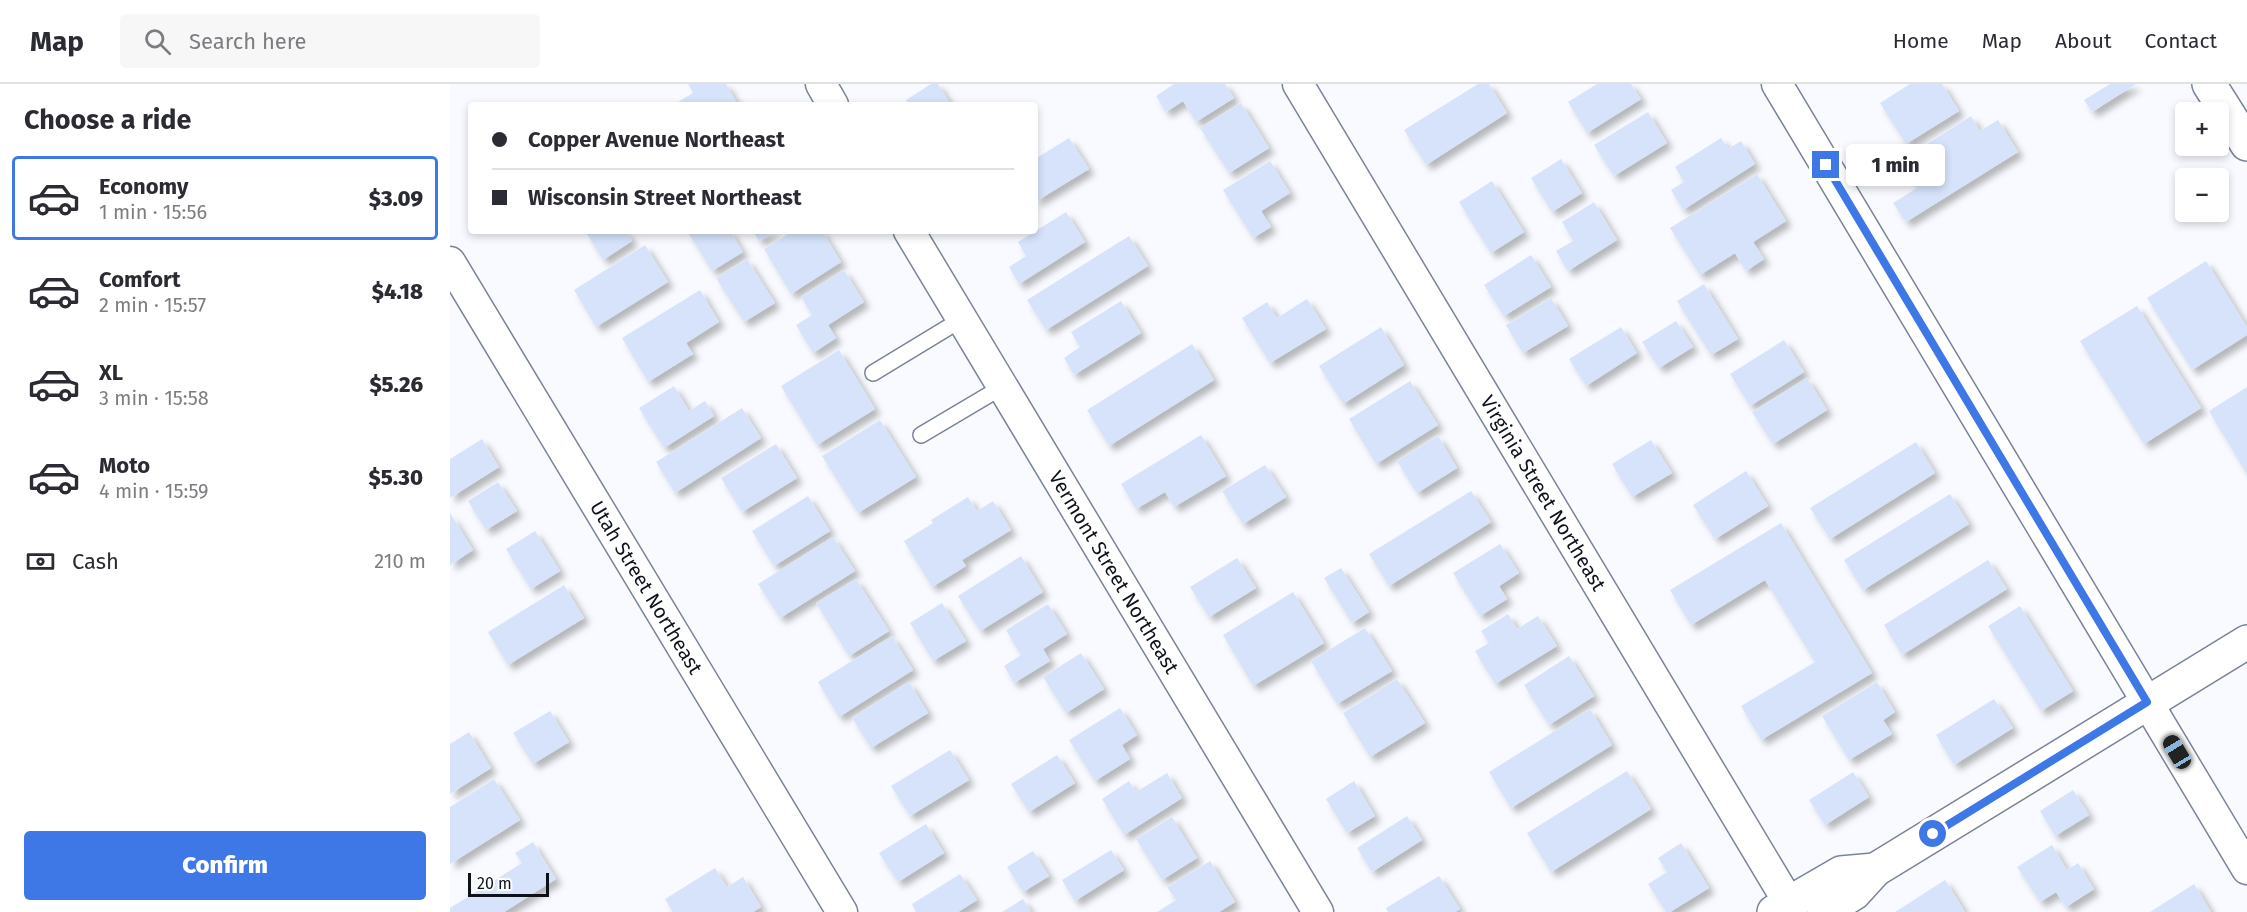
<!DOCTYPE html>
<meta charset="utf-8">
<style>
:root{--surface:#fff;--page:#f7f7f7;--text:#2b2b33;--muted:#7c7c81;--line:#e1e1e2;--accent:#3e78e7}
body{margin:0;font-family:"Fira Sans",sans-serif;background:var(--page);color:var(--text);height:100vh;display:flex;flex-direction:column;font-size:22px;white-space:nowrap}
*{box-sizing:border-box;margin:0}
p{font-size:20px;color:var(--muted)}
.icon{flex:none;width:33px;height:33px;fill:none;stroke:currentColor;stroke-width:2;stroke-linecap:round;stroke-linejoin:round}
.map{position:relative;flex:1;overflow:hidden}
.side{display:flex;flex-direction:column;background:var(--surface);width:450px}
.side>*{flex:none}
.guide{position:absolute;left:18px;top:18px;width:570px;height:132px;border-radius:6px;box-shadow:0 3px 9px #0003;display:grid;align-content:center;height:132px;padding:0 24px;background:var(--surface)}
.fabs{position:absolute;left:1725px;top:18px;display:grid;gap:12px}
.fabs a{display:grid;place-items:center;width:54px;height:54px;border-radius:6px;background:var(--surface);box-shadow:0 3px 9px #0003;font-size:30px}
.scale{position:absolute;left:18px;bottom:15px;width:81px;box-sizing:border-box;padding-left:6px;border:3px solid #0d1119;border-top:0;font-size:16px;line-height:21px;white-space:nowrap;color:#0d1119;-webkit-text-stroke:4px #fff;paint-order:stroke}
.end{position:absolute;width:27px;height:27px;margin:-14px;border:8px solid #3e78e7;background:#fff;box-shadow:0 0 0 3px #fff}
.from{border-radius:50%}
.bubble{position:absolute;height:42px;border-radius:6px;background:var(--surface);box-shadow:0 3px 9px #0003;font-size:20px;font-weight:800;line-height:42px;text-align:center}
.car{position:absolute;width:18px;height:36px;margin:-18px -9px;border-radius:8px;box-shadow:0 0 4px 2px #0007;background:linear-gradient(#222 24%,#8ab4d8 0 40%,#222 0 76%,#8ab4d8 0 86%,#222 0)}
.guide b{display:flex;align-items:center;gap:21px;height:57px;font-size:22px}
.guide b+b{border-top:2px solid var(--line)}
.guide i{width:15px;height:15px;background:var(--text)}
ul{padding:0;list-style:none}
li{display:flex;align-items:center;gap:18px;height:84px;margin:0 12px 9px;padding:0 12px;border:3px solid transparent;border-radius:6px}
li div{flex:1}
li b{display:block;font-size:22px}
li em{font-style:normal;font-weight:800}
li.selected{border-color:var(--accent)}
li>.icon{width:54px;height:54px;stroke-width:1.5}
h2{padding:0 24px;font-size:27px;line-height:72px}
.pay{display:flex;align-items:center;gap:15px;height:66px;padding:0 24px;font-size:22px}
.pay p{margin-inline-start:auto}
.button{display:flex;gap:12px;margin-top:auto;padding:12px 24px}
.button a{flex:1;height:69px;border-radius:6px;background:var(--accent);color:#fff;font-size:24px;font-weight:800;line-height:69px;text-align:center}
header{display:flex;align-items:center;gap:36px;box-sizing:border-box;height:84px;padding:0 30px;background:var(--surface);border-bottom:2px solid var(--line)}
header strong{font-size:28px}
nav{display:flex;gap:33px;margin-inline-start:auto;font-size:21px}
.search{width:420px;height:54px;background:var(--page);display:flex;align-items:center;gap:15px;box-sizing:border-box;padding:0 21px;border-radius:6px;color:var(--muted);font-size:22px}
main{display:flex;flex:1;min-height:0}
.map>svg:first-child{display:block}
.building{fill:#d7e3fa;filter:url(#shadow)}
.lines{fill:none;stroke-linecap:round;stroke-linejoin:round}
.lane-casing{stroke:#798499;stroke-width:18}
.street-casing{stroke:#798499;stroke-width:33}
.secondary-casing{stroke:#798499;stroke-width:36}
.lane{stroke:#fff;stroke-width:15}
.street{stroke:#fff;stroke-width:30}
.secondary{stroke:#fff;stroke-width:33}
.route{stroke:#3e78e7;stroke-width:8}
.labels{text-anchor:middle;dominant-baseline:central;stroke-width:4.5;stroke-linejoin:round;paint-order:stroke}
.street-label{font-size:20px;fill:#0d1119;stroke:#fff}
</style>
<header>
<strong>Map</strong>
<div class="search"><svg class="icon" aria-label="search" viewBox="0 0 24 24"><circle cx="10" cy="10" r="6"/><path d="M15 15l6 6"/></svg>Search here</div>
<nav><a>Home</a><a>Map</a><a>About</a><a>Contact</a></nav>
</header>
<main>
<section class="side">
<h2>Choose a ride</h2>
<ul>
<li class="selected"><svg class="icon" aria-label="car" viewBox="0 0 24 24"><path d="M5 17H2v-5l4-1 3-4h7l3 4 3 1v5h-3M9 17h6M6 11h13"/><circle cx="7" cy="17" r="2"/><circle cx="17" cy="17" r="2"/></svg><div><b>Economy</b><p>1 min · 15:56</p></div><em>$3.09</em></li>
<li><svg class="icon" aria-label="car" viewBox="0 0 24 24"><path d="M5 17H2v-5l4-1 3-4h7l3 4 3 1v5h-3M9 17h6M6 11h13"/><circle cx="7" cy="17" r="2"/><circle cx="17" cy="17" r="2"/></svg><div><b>Comfort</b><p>2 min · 15:57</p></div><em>$4.18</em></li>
<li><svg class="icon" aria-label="car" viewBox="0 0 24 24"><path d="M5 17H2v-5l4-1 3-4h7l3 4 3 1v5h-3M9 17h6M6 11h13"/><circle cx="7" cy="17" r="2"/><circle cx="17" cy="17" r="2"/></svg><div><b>XL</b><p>3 min · 15:58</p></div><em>$5.26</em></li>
<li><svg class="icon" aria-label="car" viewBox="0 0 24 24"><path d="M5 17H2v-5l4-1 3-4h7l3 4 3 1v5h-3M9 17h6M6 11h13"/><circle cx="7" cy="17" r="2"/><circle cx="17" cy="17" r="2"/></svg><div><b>Moto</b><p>4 min · 15:59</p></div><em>$5.30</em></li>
</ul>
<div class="pay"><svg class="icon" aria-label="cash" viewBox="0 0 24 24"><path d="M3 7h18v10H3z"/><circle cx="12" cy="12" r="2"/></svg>Cash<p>210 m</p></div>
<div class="button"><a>Confirm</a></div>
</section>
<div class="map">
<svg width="1797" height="828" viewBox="0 0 1797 828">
<defs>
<filter id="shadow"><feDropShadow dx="5.5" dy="5.5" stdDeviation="3" flood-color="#0004"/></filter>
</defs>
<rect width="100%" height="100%" fill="#f8faff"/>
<!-- building -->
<g class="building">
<polygon points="238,0 276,0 288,21 223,21 243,9"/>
<polygon points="481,0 488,0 501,21 459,21 456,16"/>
<polygon points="724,0 775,0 784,14 746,38 733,17 716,28 706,12"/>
<polygon points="1028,0 1039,0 1057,29 976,81 954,46"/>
<polygon points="1147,0 1181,0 1191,15 1137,49 1118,18"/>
<polygon points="1460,0 1492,0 1509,27 1456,60 1430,19"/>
<polygon points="1660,0 1686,0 1642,28 1634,16"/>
<polygon points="791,19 819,64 779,89 750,44"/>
<polygon points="1198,28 1217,59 1164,92 1144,61"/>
<polygon points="1521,32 1530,47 1548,36 1568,68 1456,138 1443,119 1467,104 1450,77"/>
<polygon points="619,54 639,85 585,118 585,75"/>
<polygon points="1271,54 1278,65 1291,57 1305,80 1233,126 1221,106 1234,98 1225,83"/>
<polygon points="1111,75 1132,109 1102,128 1081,94"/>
<polygon points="820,77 840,109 811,127 821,143 803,154 773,106"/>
<polygon points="1307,90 1336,137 1303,158 1314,175 1296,187 1285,169 1250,191 1220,144"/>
<polygon points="1042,97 1074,148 1041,169 1009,118"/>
<polygon points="1144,118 1167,156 1118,187 1106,167 1123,157 1112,138"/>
<polygon points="616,128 635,158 569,200 559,183 576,172 568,158"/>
<polygon points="141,147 176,147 182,157 153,176 137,150"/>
<polygon points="237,147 280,147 293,168 262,187"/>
<polygon points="303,147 326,147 309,157"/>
<polygon points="343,147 372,147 391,178 341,210 314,165"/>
<polygon points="679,152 698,182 596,246 577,216"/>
<polygon points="195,161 218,198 146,243 124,206"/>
<polygon points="1081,171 1101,203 1054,232 1034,201"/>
<polygon points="297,175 325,219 294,238 266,194"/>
<polygon points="1756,177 1797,243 1797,251 1742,286 1697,214"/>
<polygon points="394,186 414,218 378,241 386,254 363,269 346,241 362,231 351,213"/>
<polygon points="1254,200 1288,255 1261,271 1227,217"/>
<polygon points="250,206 269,238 236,259 243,270 198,298 172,254"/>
<polygon points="1101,214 1118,242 1073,269 1056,241"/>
<polygon points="857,215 876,245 820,279 792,234 817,218 827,234"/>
<polygon points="671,217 691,249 624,291 614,274 630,263 621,248"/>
<polygon points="1687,222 1751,324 1694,360 1630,257"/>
<polygon points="1226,237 1243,263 1209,284 1192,258"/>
<polygon points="931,243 954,281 893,320 869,282"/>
<polygon points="1171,243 1187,269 1136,302 1119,275"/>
<polygon points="1334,256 1354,288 1300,322 1280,290"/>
<polygon points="742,260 764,296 659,362 637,326"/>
<polygon points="389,266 425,325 367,361 331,302"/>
<polygon points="1357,294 1377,326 1323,360 1302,328"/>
<polygon points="960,297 988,341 926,380 899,335"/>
<polygon points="224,302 239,327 255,317 264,332 214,364 189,324"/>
<polygon points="1797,303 1797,390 1759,327"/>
<polygon points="292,324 311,354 225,409 206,378"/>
<polygon points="430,336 466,393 408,429 372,372"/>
<polygon points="751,351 776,392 724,423 715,408 686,425 671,400"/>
<polygon points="988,352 1007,384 967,409 947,377"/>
<polygon points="32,355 49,383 0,414 0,375"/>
<polygon points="1201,356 1222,389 1182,413 1162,380"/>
<polygon points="1466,358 1485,389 1380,455 1360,424"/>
<polygon points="326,360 347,394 292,428 271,394"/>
<polygon points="815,381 836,413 793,440 772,407"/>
<polygon points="1296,387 1318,422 1265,455 1243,421"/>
<polygon points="48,398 67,427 36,446 18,417"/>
<polygon points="1021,407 1041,438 939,502 919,470"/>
<polygon points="1500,410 1519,440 1413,506 1394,476"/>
<polygon points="358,412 380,447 324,482 302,447"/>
<polygon points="518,413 527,427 543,417 561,446 512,476 516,482 482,503 454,457 483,439 481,436"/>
<polygon points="0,429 23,466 0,481"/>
<polygon points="1331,439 1422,589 1311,656 1291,622 1365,578 1315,496 1241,541 1220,506"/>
<polygon points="85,447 110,487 81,505 56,465"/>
<polygon points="383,453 405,487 330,534 308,500"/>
<polygon points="1050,460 1069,489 1049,502 1057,515 1030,532 1003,489"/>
<polygon points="571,472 593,508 530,547 508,512"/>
<polygon points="787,474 806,504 759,533 740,503"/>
<polygon points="1538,476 1557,505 1452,571 1434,541"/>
<polygon points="891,484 919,528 902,539 874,494"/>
<polygon points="406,495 439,547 399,572 366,519"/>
<polygon points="114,501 134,534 58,581 38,548"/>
<polygon points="843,508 874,559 803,602 773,551"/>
<polygon points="492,519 516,557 483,577 460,539"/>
<polygon points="598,520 617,550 593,565 600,577 564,599 554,582 571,571 556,546"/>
<polygon points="1570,522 1623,607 1591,627 1538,542"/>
<polygon points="1058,530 1067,545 1088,532 1107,562 1045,600 1025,567 1039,559 1031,547"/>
<polygon points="915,544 942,587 887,620 861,577"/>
<polygon points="442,552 463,586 389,633 368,598"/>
<polygon points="631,569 654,605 616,629 593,593"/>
<polygon points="1119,572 1144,612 1099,641 1074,601"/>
<polygon points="947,595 975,639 920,673 893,629"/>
<polygon points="459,598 478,629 421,664 402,634"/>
<polygon points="1427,598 1445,628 1433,636 1442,650 1399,676 1372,632"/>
<polygon points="1544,615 1563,644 1504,681 1486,651"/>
<polygon points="670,624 687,651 672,661 680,675 645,697 619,656"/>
<polygon points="1140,625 1162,661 1061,724 1039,688"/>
<polygon points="100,627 119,658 83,680 63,649"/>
<polygon points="19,648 41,684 0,710 0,660"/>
<polygon points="500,666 519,696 460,732 441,702"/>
<polygon points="607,671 625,699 579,728 561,700"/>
<polygon points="1177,687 1201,725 1101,788 1077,749"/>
<polygon points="1403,688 1419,713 1375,741 1359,716"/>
<polygon points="717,689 732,714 674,751 652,715 679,697 686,708"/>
<polygon points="44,695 70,736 0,780 0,723"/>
<polygon points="904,697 925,732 897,749 876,715"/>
<polygon points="1623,706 1639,731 1605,752 1590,727"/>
<polygon points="957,732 972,756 922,788 907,764"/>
<polygon points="722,733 747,774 712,796 686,755"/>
<polygon points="476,740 494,769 448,798 429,769"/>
<polygon points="83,758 106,795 54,828 0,828 0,824 72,779 65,769"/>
<polygon points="1231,759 1259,804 1220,828 1216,828 1198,800 1217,788 1208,774"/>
<polygon points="1602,761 1617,786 1628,779 1644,805 1616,823 1606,808 1590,818 1567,783"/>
<polygon points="661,766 674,786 625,817 612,796"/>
<polygon points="583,767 599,792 573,808 557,783"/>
<polygon points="760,777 785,818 769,828 707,828 726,816 717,803"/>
<polygon points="265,784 277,803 293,793 311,823 303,828 223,828 215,815"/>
<polygon points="510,790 527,816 508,828 466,828 462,820"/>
<polygon points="989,792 1010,825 1005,828 938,828 936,824"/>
<polygon points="1495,796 1515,828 1445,828"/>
<polygon points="1744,800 1761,828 1700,828"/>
<polygon points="573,815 581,828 552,828"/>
</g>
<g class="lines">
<defs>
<g id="lane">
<polyline points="423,289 512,235"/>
<polyline points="471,351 552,303"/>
</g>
<g id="street">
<polyline points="371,0 383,21"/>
<path id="s1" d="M848,0L1339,819"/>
<polyline points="1327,0 1797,785"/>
<path id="s2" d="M459,147L868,828"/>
<path id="s3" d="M0,178L392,828"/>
</g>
<g id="secondary">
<polyline points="1759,0 1797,60"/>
<polyline points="1324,828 1391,789 1425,786"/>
<polyline points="1374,828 1404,809 1425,786 1797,558"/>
</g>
</defs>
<!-- lane casing -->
<use href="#lane" class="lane-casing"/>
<!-- street casing -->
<use href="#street" class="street-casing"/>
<!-- secondary casing -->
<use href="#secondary" class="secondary-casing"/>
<!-- lane -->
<use href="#lane" class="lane"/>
<!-- street -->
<use href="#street" class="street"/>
<!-- secondary -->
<use href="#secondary" class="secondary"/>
</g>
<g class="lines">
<!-- route -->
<polyline class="route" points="1376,81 1697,618 1483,750"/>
</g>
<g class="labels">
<!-- street labels -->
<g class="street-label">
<text stroke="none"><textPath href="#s1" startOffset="477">Virginia Street Northeast</textPath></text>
<text stroke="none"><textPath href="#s2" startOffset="398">Vermont Street Northeast</textPath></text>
<text stroke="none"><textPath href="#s3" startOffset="380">Utah Street Northeast</textPath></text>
</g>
</g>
</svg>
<div class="fabs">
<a>+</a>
<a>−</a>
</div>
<div class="scale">20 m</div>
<i class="end from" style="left:1483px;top:750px"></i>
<i class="end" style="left:1376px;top:81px"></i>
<div class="bubble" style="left:1396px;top:60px;width:99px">1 min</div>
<i class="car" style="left:1727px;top:668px;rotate:329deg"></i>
<div class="guide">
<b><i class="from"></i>Copper Avenue Northeast</b>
<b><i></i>Wisconsin Street Northeast</b>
</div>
</div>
</main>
